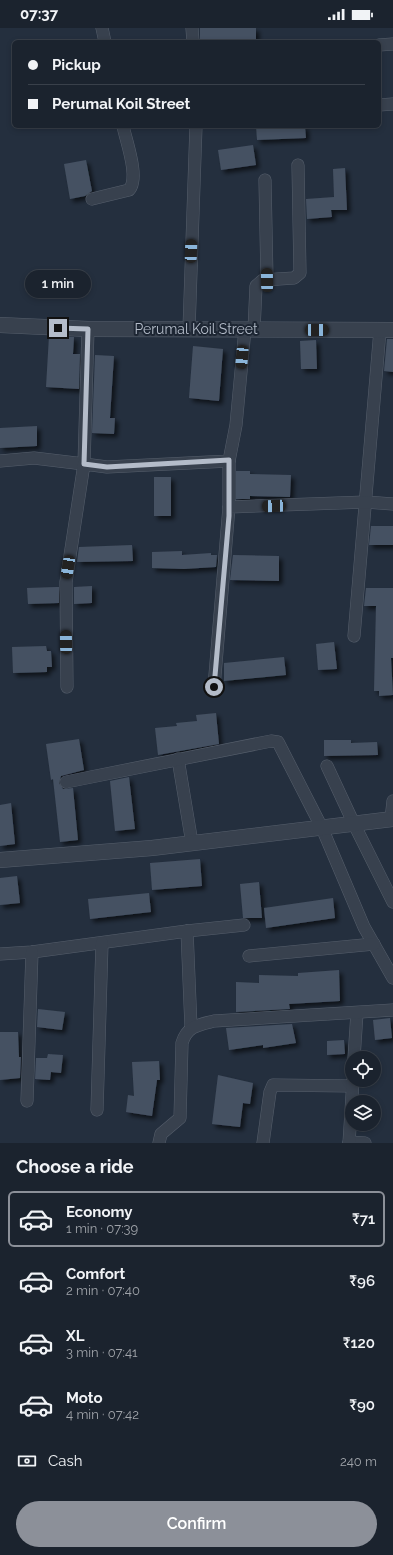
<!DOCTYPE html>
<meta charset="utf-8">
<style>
:root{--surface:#1b232e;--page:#282f3a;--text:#f1f3f6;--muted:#a0a4aa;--line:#39404a;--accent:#8c9099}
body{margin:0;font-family:Raleway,sans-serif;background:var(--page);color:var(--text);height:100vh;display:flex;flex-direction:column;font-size:15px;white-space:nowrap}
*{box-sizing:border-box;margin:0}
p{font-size:13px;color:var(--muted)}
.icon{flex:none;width:22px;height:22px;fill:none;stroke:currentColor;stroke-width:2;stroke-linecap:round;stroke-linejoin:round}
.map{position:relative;height:1115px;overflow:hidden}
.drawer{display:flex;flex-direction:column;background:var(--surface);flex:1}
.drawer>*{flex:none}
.guide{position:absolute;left:12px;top:12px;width:369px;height:88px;border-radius:6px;box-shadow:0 2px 6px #0003,0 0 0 1px var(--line);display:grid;align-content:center;height:88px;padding:0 16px;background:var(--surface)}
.fabs{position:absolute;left:345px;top:1023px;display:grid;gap:8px}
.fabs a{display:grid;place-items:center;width:36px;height:36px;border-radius:50%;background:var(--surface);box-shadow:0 2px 6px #0003,0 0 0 1px var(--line);font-size:20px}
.end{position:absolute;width:18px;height:18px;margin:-9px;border:5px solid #b4bcc9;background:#111;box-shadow:0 0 0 2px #111}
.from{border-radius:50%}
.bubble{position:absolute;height:28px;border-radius:14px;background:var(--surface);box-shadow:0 2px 6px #0003,0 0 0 1px var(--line);font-size:13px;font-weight:600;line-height:28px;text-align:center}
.car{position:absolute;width:12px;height:24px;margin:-12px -6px;border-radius:5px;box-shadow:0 0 3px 1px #0007;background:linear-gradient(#222 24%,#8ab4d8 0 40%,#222 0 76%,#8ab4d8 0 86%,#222 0)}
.guide b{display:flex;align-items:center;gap:14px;height:38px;font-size:15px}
.guide b+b{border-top:1px solid var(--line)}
.guide i{width:10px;height:10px;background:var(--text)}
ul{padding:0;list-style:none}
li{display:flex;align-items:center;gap:12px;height:56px;margin:0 8px 6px;padding:0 8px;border:2px solid transparent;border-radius:6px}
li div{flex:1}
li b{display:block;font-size:15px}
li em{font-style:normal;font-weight:600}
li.on{border-color:var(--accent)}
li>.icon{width:36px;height:36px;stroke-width:1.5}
h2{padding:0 16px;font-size:18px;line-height:48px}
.pay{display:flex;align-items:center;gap:10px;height:44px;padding:0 16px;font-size:15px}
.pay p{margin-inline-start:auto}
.action{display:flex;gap:8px;margin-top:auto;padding:8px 16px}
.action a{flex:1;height:46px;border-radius:24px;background:var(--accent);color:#fff;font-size:16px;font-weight:600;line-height:46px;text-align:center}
.status{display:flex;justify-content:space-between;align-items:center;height:28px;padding:0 20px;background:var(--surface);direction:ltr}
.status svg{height:11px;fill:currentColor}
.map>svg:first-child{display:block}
.building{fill:#455162;filter:url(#shadow)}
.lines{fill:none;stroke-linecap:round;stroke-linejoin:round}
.minor-casing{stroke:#565f6c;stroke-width:13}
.tertiary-casing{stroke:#565f6c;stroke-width:16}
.minor{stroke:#38414e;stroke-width:12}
.tertiary{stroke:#38414e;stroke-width:15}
.route{stroke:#b4bcc9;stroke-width:5}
.labels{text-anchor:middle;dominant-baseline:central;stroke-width:4;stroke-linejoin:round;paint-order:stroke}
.street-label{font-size:14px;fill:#b4bcc9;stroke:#1d2633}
</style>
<div class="status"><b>07:37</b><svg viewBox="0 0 49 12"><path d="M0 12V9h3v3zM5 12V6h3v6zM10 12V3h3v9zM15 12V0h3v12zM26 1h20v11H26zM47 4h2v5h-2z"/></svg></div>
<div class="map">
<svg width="393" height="1115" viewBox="0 0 393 1115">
<defs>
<filter id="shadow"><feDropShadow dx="3.5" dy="3.5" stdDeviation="2" flood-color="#0009"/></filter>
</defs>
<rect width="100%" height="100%" fill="#242f3e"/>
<!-- building -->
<g class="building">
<polygon points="200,0 256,0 256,14 200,13"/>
<polygon points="256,98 305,98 306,110 257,112"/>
<polygon points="253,117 256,137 221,142 218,122"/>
<polygon points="86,132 92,163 85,168 70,171 64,136"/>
<polygon points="345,140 347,182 331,182 332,189 307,191 306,171 334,169 333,141"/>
<polygon points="49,308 74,309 73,326 80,326 79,361 46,359"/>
<polygon points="387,311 393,311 393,344 384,343"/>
<polygon points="316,312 317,341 301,341 300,313"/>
<polygon points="193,318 223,321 219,373 189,370"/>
<polygon points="95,327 114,328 110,390 115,390 114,406 92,405"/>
<polygon points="37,398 37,418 0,420 0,400"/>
<polygon points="236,443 250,443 250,446 291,447 290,469 250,468 250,471 236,471"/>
<rect x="154" y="449" width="17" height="39"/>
<polygon points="371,498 393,498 393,517 369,517"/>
<polygon points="132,517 133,533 77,534 79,519"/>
<polygon points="182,523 182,527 211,525 211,527 217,527 216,539 184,541 152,540 152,524"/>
<polygon points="233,527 279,528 279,553 230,552"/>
<polygon points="92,558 92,575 74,576 74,559"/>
<polygon points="56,559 59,559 59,575 28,576 27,560"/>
<polygon points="366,560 393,560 393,630 391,630 393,667 379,668 379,663 374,663 376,578 364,578"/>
<polygon points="334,614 337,641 318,642 316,616"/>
<polygon points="46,618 47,623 51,623 52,639 47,639 47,644 13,645 12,619"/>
<polygon points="284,629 286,647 224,653 224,635"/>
<polygon points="216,685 219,716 158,727 155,700 177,698 176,695 197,693 196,687"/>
<polygon points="79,711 84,742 61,748 59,755 63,761 73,760 78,812 60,814 53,751 51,752 46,716"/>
<polygon points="324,712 351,712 351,715 377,714 378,727 324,728"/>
<polygon points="129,749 135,801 115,803 110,753"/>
<polygon points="11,775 15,816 0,818 0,777"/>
<polygon points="200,831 202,858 152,862 150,835"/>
<polygon points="17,848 20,875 0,877 0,850"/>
<polygon points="259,854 262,890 243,890 240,856"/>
<polygon points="149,865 151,884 90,891 88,871"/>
<polygon points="333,870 335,890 266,900 264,880"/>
<polygon points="339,942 340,973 289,976 290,981 236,984 236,954 259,955 259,947 298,948 298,945"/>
<polygon points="38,981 65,984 62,1002 37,999"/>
<polygon points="390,990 392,1010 375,1012 373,992"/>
<polygon points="292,996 296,1015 263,1020 263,1017 229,1022 226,1000"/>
<polygon points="0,1004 18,1004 19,1029 21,1029 20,1050 0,1052"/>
<polygon points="344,1012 345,1026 327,1027 327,1013"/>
<polygon points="48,1026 63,1027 61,1045 51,1044 50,1052 35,1051 36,1030 47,1030"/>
<polygon points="159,1033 160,1052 157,1052 152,1088 126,1084 128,1067 134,1068 132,1034"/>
<polygon points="218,1047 253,1055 250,1076 243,1075 240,1099 212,1096"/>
</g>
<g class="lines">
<defs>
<g id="minor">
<polyline points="102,0 105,14"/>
<polyline points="192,0 193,14"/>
<polyline points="379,17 393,16"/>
<polyline points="379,77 393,76"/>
<polyline points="265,152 267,252"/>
<path d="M92,171L129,162C140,150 126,113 123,98"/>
<polyline points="189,301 196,98"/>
<polyline points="254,302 256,258 263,252 294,250 300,245 298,137"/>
<polyline points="0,433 34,430 84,436 88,301"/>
<polyline points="229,479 229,433"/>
<polyline points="354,608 380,302"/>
<polyline points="67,659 66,554 84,436 107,439 229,433 236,397 245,301"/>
<polyline points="214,659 229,479 366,474 393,476"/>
<polyline points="178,731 192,815"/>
<polyline points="327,738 354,796 393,874"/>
<polyline points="66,754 271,713 278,714 322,800 364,899 393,950"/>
<polyline points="391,792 393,773"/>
<polyline points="187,903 244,897"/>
<polyline points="0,926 32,924 187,903 191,999"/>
<polyline points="249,928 374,916"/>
<polyline points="354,1030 357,985"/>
<polyline points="27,1073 32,924"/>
<polyline points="97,1082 102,915"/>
<polyline points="349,1114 365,1115"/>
<path d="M159,1115L161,1106L180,1090L182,1015C187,998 198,997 214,993L393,982"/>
<polyline points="263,1115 270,1064 273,1057 352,1058"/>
<polyline points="349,1115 353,1052"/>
</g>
<g id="tertiary">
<polyline points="0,297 88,301 393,302"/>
<polyline points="0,832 152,820 393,791"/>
</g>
</defs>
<!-- minor casing -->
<use href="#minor" class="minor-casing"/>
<!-- tertiary casing -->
<use href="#tertiary" class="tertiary-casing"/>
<!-- minor -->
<use href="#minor" class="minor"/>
<!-- tertiary -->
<use href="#tertiary" class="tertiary"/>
</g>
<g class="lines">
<!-- route -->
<polyline class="route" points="58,300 88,301 84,436 107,439 229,432 229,488 214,659"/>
</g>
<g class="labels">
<!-- street labels -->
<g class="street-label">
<text x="196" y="301">Perumal Koil Street</text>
</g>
</g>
</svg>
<div class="fabs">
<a><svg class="icon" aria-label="locate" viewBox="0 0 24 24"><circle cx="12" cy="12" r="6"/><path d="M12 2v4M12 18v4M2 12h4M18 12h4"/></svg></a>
<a><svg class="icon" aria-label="layers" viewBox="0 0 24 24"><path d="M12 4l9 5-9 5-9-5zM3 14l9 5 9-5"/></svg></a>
</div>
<i class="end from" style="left:214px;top:659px"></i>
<i class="end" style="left:58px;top:300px"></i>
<div class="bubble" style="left:25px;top:242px;width:66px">1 min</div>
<i class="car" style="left:191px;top:223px;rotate:2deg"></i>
<i class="car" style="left:267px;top:252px;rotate:359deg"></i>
<i class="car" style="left:317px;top:302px;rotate:90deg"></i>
<i class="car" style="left:242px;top:329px;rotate:185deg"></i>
<i class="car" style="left:274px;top:478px;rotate:268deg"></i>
<i class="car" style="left:68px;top:539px;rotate:189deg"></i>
<i class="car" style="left:66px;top:614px;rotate:359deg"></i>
<div class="guide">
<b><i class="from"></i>Pickup</b>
<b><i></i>Perumal Koil Street</b>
</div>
</div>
<section class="drawer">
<h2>Choose a ride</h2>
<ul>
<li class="on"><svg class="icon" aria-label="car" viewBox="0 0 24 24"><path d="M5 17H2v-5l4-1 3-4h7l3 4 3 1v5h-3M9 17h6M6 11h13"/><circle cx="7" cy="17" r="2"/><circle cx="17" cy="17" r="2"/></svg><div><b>Economy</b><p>1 min · 07:39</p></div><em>₹71</em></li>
<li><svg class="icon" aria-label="car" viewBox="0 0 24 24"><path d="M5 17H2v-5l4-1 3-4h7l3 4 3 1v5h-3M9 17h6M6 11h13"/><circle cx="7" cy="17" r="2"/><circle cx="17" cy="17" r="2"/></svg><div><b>Comfort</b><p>2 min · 07:40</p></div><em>₹96</em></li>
<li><svg class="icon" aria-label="car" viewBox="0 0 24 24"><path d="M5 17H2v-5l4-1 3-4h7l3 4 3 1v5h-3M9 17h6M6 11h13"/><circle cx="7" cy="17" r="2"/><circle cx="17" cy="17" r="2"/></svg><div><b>XL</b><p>3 min · 07:41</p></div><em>₹120</em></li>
<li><svg class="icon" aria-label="car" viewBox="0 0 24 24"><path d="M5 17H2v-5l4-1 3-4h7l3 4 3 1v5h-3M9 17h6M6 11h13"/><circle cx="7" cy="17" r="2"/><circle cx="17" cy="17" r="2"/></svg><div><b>Moto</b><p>4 min · 07:42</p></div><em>₹90</em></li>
</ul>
<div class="pay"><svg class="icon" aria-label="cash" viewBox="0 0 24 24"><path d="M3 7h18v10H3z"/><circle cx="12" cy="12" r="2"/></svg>Cash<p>240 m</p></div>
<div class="action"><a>Confirm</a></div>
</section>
